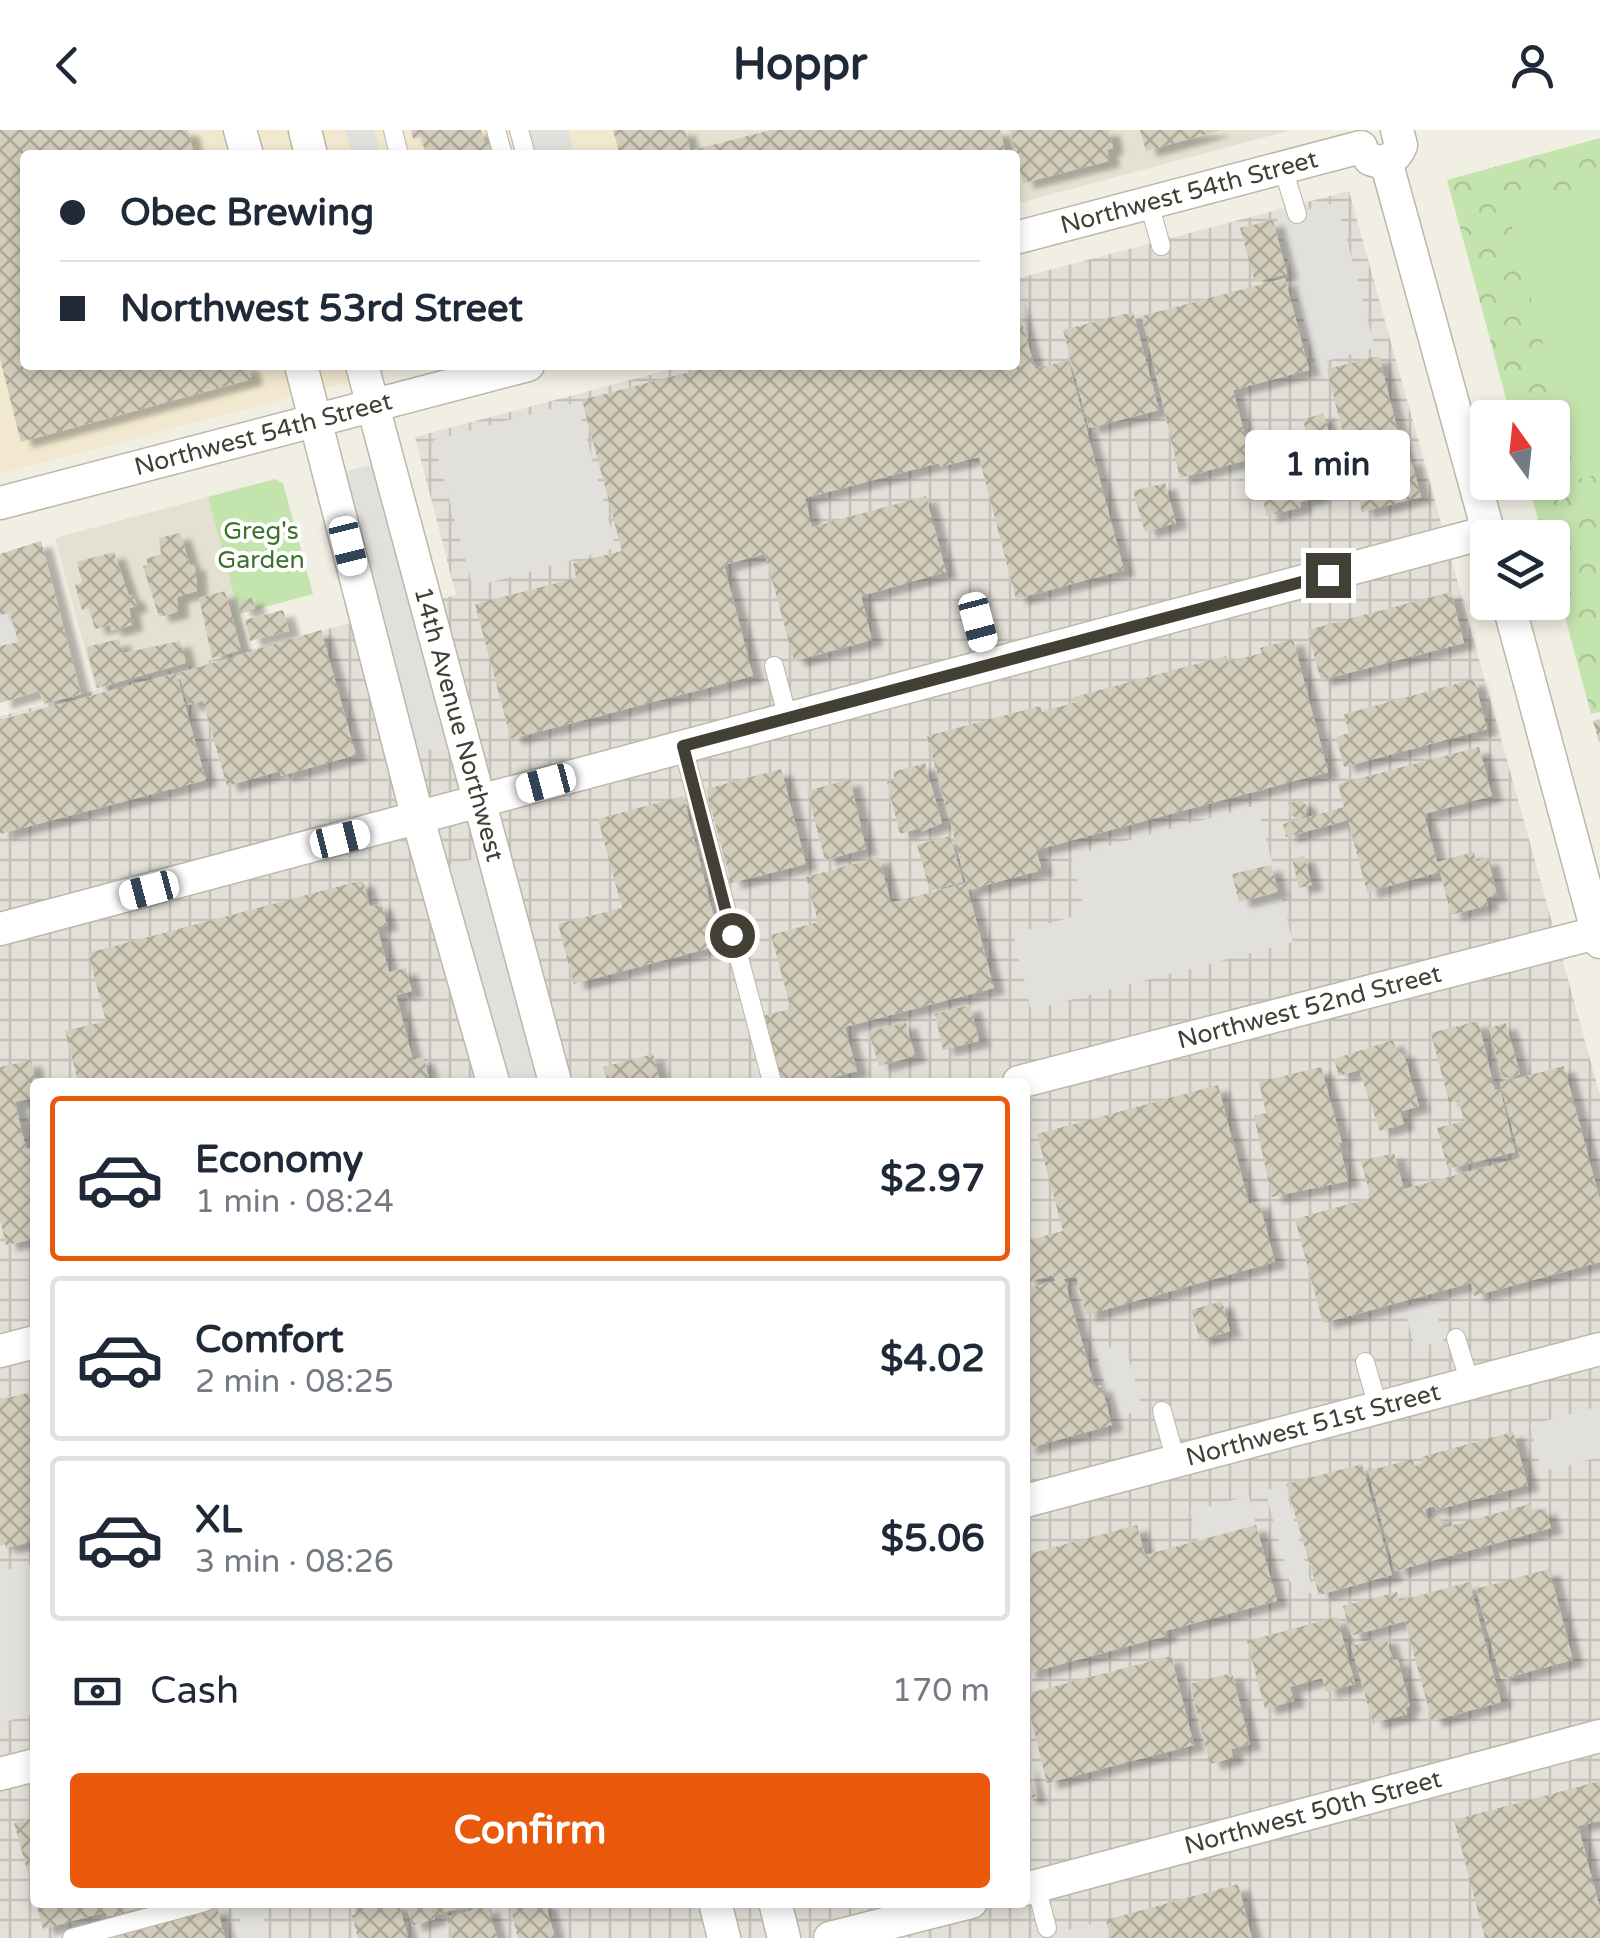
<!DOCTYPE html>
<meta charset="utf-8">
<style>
:root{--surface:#fff;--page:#f2f2f3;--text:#1f2937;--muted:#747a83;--line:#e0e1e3;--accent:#ea580c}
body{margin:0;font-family:"Varela Round",sans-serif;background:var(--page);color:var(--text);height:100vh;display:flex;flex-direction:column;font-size:38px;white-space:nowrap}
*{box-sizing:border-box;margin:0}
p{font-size:32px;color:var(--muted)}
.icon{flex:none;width:55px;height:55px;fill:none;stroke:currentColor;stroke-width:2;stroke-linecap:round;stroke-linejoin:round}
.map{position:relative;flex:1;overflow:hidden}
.drawer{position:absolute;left:30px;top:948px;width:1000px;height:830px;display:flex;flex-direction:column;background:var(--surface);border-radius:10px;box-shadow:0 5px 15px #0003}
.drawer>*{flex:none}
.guide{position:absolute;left:20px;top:20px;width:1000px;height:220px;border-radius:10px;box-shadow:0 5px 15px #0003;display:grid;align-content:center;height:220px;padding:0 40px;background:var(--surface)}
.needle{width:65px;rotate:345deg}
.tools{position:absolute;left:1470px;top:270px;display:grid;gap:20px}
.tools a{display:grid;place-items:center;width:100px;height:100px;border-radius:10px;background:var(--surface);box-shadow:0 5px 15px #0003;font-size:50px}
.end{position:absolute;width:45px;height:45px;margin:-22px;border:12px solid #423f34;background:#fff;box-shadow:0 0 0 5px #fff}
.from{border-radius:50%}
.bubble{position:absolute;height:70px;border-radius:10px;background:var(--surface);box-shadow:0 5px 15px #0003;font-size:32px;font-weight:700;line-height:70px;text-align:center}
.car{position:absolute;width:30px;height:60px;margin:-30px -15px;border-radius:12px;box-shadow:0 0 8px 2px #0007;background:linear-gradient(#fff 24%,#345 0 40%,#fff 0 76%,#345 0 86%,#fff 0)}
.guide b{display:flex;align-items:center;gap:35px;height:95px;font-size:38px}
.guide b+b{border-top:2px solid var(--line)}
.guide i{width:25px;height:25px;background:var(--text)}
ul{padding:18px 0 0;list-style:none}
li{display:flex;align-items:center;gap:30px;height:165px;margin:0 20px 15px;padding:0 20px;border:5px solid var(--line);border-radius:10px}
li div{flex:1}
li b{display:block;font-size:38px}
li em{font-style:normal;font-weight:700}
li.on{border-color:var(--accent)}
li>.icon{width:90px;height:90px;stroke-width:1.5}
.pay{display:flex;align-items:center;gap:25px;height:110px;padding:0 40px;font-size:38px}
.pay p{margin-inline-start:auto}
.cta{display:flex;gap:20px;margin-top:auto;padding:20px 40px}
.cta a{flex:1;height:115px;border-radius:10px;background:var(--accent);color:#fff;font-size:40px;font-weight:700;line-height:115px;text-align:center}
header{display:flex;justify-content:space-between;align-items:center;height:130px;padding:0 40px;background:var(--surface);font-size:45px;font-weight:700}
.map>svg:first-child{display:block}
.residential{fill:#e5e1d2}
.commercial{fill:#f2e8cf}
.industrial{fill:url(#industrial-grid);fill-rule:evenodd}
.park{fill:url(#park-crowns)}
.garden{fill:#c4e4ae}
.parking{fill:#e2e0dc}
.building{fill:url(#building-cross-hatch);filter:url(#shadow)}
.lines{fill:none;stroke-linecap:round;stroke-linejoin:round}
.lane-casing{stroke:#bcb7a7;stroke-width:20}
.street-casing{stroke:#bcb7a7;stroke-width:35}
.lane{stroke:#fff;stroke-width:18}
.street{stroke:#fff;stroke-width:32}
.route{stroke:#423f34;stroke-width:12}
.labels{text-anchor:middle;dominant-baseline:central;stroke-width:8;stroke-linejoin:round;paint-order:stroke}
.street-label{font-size:25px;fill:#423f34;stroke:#fff}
.park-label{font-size:25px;fill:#3c712b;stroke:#fff}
</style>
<header><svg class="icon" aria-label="back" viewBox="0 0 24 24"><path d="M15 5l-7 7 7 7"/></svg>Hoppr<svg class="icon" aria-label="person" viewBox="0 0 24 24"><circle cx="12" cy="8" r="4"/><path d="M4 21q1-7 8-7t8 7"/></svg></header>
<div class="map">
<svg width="1600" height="1808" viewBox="0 0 1600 1808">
<defs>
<pattern id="industrial-grid" width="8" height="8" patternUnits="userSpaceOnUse" patternTransform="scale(2.5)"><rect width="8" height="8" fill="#e3e0d9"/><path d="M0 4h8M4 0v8" fill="none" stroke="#c4c1bb"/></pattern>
<pattern id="park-crowns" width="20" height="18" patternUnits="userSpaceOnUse" patternTransform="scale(2.5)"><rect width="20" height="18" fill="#c4e4ae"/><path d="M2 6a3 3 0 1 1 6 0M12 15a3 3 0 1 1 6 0" fill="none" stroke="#aac596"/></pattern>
<pattern id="building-cross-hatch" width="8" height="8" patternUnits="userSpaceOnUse" patternTransform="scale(2.5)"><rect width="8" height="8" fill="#d2ccba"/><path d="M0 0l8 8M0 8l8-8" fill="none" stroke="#aca798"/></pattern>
<filter id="shadow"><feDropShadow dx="11" dy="6" stdDeviation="2.5" flood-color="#0004"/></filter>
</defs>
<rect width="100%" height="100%" fill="#f1efe4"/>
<!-- residential -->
<g class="residential">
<polygon points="686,0 1292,0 1015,74 1015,25 693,25"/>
<polygon points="208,367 249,520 96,561 55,408"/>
</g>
<!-- commercial -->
<polygon class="commercial" points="0,0 686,0 693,25 25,25 25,235 413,235 0,344"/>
<!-- industrial -->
<path class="industrial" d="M1349,61L1600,965V1808H0V586L456,465L415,307L687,235H1015V149ZM35,952H1025V1772H35Z"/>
<!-- park -->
<polygon class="park" points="1600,8 1600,582 1591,584 1553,442 1552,408 1543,407 1528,353 1552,352 1552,288 1511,287 1447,50"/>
<!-- garden -->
<g class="garden">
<polygon points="1600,53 1600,344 1579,349 1507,78"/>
<polygon points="275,349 283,353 313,464 239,484 208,367"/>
</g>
<!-- parking -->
<g class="parking">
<polygon points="345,0 374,0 381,25 352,25"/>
<polygon points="527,0 568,0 575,25 534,25"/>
<polygon points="1337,72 1375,218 1315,234 1277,88"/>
<polygon points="577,272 616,418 473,457 433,310"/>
<polygon points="387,331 462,612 402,627 330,345"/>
<polygon points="10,483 18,512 0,516 0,485"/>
<polygon points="1257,675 1293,812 1031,880 1013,804 1085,783 1071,726"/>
<polygon points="492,724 555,952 493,952 432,740"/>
<polygon points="1433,1170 1444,1211 1415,1218 1404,1177"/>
<polygon points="1095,1216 1126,1219 1144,1284 1112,1282"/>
<polygon points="1600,1276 1600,1327 1542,1342 1530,1295"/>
<polygon points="1264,1356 1288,1368 1314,1465 1290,1452"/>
<polygon points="1249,1366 1256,1395 1198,1411 1190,1381"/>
<polygon points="35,1433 35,1584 0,1593 0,1442"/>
<polygon points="250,1772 260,1773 269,1808 235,1808 244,1805 237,1776"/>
<polygon points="1091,1794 1095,1808 1037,1808"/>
</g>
<!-- building -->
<g class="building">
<polygon points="0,0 188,0 194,25 25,25 25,235 248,235 252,249 21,312 0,229"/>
<polygon points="411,0 481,0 484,12 492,10 496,25 426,25 421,7 413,9"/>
<polygon points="613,0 685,0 691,25 620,25"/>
<polygon points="771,0 1000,0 1006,25 694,25 693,20"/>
<polygon points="1010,0 1109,0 1113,18 1107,20 1109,31 1023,53"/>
<polygon points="1140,0 1218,0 1218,1 1146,21"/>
<polygon points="1273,90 1287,144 1255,152 1240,98"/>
<polygon points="1285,148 1309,240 1233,260 1251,329 1180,348 1142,186"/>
<polygon points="1015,166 1035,239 1068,230 1124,440 1016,469 979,327 940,337 939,333 805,368 812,397 926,366 946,442 861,466 872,510 794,531 765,424 724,435 753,546 511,609 475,474 576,448 573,433 622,421 582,270 716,235 1015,235"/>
<polygon points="1133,182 1159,280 1089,298 1063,200"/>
<polygon points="1379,226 1405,330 1411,328 1421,367 1362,382 1327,239"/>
<polygon points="1323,283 1331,310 1310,316 1303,290"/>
<polygon points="1289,319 1295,343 1311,340 1319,367 1300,372 1301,377 1267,386 1252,329"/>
<polygon points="1165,353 1176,393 1145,402 1133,361"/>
<polygon points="180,403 190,435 195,434 197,461 177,467 178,482 159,487 143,436 148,435 146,429 161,424 159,408"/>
<polygon points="41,411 81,564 44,574 39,561 0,573 0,516 18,512 10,483 0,485 0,424"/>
<polygon points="114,422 129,466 133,465 137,476 129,478 132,495 111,501 110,495 95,499 89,478 82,480 75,455 82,453 77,432"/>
<polygon points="225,461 241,520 212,528 199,468"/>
<polygon points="1451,462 1464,513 1321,550 1307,500"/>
<polygon points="252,468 255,479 241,482 238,471"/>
<polygon points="283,480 289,501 250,511 245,490"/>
<polygon points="321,500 356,625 281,646 280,641 227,656 203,571 188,575 179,543"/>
<polygon points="119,509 123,523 180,511 186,533 97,558 86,517"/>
<polygon points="1293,509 1328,642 1036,720 1042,740 968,760 994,858 845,897 857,941 816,952 780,952 762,886 791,879 771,805 818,792 806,747 879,727 891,773 966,753 927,606 1040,576 1042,582 1076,572 1074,567 1226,526 1228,532 1262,523 1260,518"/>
<polygon points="176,543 206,650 0,704 0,590"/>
<polygon points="1474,549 1487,599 1344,637 1336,607 1349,603 1344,584"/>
<polygon points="1600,589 1600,612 1599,612 1593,591"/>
<polygon points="1479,617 1492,666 1424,684 1437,732 1474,722 1476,731 1488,728 1497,765 1486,768 1488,775 1451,785 1440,742 1367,762 1348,690 1286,707 1283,694 1344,677 1338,654"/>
<polygon points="925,633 942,693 921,702 920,698 900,704 887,652 895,650 893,642"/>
<polygon points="781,639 806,734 731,753 706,659"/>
<polygon points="850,649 866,719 825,730 807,661"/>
<polygon points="683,666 721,815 574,854 558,794 622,778 598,689"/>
<circle cx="1298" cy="679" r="9"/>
<polygon points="950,706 963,752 930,761 917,715"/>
<polygon points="1304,726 1312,755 1299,758 1292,729"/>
<polygon points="1271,735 1278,762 1239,772 1232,744"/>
<polygon points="363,750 370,776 381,773 387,795 377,797 389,842 406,838 412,861 396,865 413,930 423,927 430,951 63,952 77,947 65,901 106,891 88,823"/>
<polygon points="970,875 979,911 943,920 935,884"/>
<polygon points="1478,891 1495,960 1500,959 1515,1022 1448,1039 1437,998 1464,991 1459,970 1449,972 1431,903"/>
<polygon points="906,892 915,926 879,936 869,902"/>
<polygon points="1506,893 1520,944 1503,949 1489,898"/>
<polygon points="1393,910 1397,922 1403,921 1419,976 1400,982 1404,994 1380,1001 1360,943 1364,942 1363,939 1339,946 1334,929"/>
<polygon points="653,924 660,952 608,952 603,937"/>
<polygon points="31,930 36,952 35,968 15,972 26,1019 35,1017 35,1109 6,1115 0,1089 0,937"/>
<polygon points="1564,936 1600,1070 1600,1132 1474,1166 1471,1153 1323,1193 1295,1089 1371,1068 1361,1031 1394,1023 1404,1059 1520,1028 1500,953"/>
<polygon points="1321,937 1342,1013 1339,1013 1348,1051 1272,1067 1254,986 1266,983 1259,952"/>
<polygon points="1218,955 1249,1074 1259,1072 1275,1132 1086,1185 1076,1146 1064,1149 1095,1257 1101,1255 1112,1295 1025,1319 1025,1159 1055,1151 1053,1145 1025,1153 1025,1111 1063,1101 1037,1004"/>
<polygon points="1222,1171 1230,1201 1200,1210 1191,1180"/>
<polygon points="35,1261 35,1411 6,1418 5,1414 0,1416 0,1270"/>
<polygon points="1513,1302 1528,1355 1436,1380 1435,1376 1425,1379 1427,1389 1440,1385 1443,1398 1530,1374 1532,1382 1546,1378 1551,1398 1395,1441 1368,1341 1413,1329 1414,1336 1423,1333 1421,1327"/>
<polygon points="1362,1334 1392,1445 1319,1465 1286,1354"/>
<polygon points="1137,1395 1145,1425 1256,1395 1277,1471 1165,1501 1166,1506 1025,1544 1025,1425"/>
<polygon points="1549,1439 1573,1530 1501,1549 1476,1459"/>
<polygon points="1469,1452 1501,1572 1432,1591 1405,1491 1351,1506 1343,1476 1397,1462 1399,1471"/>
<polygon points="1337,1487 1355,1554 1326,1562 1322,1548 1290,1557 1294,1571 1265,1579 1247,1511"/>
<polygon points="1386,1507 1393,1530 1398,1529 1410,1576 1405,1578 1407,1584 1373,1593 1351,1516"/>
<polygon points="1171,1526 1194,1615 1047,1653 1025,1564"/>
<polygon points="1232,1543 1250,1614 1231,1619 1233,1628 1210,1634 1190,1554"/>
<polygon points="1025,1632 1036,1667 1025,1669"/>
<polygon points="1600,1651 1600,1691 1578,1696 1600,1778 1600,1808 1485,1808 1454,1690"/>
<polygon points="35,1687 35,1765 34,1765 14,1693"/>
<polygon points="1238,1754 1252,1808 1111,1808 1106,1790"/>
<polygon points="36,1772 157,1772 157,1774 107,1787 106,1782 43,1799"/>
<polygon points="353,1772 399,1774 408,1808 358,1808 352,1785 356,1784"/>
<polygon points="405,1772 430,1772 435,1789 412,1796"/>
<polygon points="432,1772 466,1772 467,1776 435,1785"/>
<polygon points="509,1772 545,1772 555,1808 518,1808"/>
<polygon points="488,1776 497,1808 452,1808 447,1787"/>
<polygon points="217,1777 225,1808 114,1808 113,1805"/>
</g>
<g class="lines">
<defs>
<g id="lane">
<polyline points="393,0 399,25"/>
<polyline points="496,0 503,25"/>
<polyline points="519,0 526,25"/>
<polyline points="1283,38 1297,84"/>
<polyline points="1149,73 1161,116"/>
<polyline points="976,486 989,535"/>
<polyline points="774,536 788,589"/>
<polyline points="683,617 772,952"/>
<polyline points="1456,1208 1470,1253"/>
<polyline points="1365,1232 1378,1277"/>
<polyline points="1162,1281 1176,1331"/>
<polyline points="1036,1756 1047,1798"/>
<polyline points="72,1808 205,1772"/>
</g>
<g id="street">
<polyline points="240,0 247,25"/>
<polyline points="305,0 311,25"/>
<path d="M1370,29C1384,35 1396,29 1401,15L1397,0"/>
<polyline points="1386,31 1490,408"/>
<path id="s1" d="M1015,108L1361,17"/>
<polyline points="301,235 418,689 493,952"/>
<path id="s2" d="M362,235L555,952"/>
<path id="s3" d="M0,373L528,235"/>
<polyline points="1508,472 1600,812"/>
<polyline points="0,799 1488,402"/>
<path id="s4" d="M1019,952L1600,802"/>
<polyline points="0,1221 35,1212"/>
<path id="s5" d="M1025,1371L1600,1219"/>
<polyline points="0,1644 35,1635"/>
<path id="s6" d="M1025,1759L1600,1606"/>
<polyline points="715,1772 724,1808"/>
<polyline points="775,1772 784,1808"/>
<polyline points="830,1808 971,1772"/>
</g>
</defs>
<!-- lane casing -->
<use href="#lane" class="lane-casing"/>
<!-- street casing -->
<use href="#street" class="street-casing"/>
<!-- lane -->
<use href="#lane" class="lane"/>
<!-- street -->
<use href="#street" class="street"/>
</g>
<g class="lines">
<!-- route -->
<polyline class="route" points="732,805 683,616 1328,445"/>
</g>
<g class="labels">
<!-- street labels -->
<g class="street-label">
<text stroke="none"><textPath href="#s1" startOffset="180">Northwest 54th Street</textPath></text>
<text stroke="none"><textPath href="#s3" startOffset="272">Northwest 54th Street</textPath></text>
<text stroke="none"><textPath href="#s2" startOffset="372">14th Avenue Northwest</textPath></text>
<text stroke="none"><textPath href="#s4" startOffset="300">Northwest 52nd Street</textPath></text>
<text stroke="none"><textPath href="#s5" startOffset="298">Northwest 51st Street</textPath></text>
<text stroke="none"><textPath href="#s6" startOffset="298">Northwest 50th Street</textPath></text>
</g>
<!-- park labels -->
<g class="park-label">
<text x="261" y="401">Greg's<tspan x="261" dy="29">Garden</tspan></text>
</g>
</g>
</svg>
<div class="tools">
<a><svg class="needle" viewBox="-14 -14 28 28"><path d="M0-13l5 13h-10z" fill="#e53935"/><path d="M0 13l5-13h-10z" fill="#747a83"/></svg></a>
<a><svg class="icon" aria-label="layers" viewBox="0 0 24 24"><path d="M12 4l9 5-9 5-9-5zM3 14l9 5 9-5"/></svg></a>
</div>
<i class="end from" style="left:732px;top:805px"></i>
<i class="end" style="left:1328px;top:445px"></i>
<div class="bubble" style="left:1245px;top:300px;width:165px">1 min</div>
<i class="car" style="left:348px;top:416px;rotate:166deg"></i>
<i class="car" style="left:978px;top:492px;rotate:165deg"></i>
<i class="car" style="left:546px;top:653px;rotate:255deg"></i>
<i class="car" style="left:340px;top:709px;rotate:76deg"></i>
<i class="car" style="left:149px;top:760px;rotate:255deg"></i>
<div class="guide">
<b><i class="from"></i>Obec Brewing</b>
<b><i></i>Northwest 53rd Street</b>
</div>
<section class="drawer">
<ul>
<li class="on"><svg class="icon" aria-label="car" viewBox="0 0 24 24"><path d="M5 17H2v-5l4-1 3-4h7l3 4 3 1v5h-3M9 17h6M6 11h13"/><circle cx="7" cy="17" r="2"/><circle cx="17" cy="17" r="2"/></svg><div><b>Economy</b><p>1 min · 08:24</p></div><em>$2.97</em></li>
<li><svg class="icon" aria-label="car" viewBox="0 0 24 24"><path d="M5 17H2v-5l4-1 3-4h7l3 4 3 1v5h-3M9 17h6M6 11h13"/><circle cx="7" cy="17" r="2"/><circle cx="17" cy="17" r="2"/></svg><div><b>Comfort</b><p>2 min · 08:25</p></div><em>$4.02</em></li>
<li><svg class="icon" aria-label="car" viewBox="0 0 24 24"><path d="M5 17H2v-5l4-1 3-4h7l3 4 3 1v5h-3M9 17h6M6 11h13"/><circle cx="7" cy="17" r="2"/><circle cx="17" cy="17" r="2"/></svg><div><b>XL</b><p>3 min · 08:26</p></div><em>$5.06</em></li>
</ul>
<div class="pay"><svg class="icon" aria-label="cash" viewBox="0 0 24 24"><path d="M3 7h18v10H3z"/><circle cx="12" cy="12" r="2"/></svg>Cash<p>170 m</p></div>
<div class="cta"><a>Confirm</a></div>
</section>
</div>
